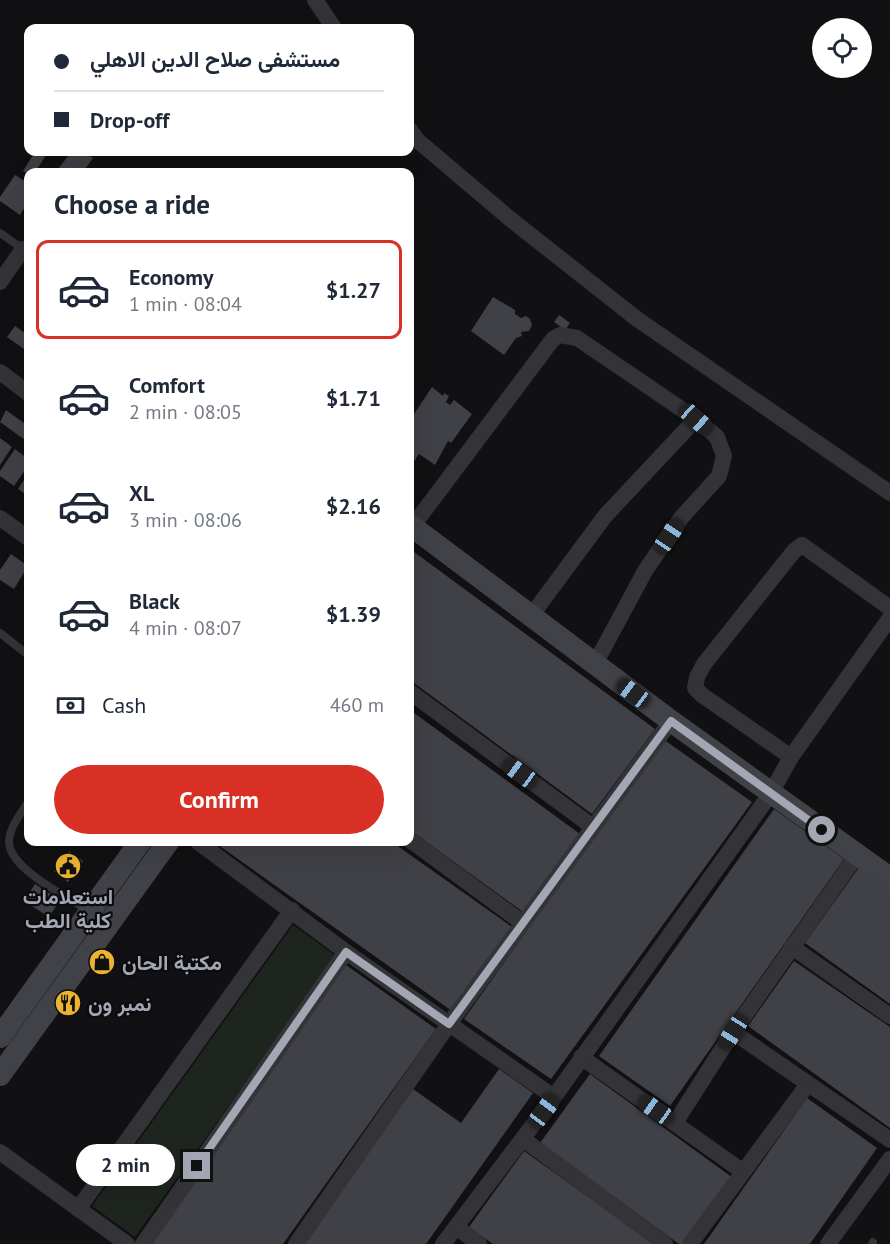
<!DOCTYPE html>
<meta charset="utf-8">
<style>
:root{--surface:#fff;--page:#f6f6f7;--text:#1f2937;--muted:#747a83;--line:#e0e1e3;--accent:#d93025}
body{margin:0;font-family:"PT Sans",Vazirmatn,sans-serif;background:var(--page);color:var(--text);height:100vh;display:flex;flex-direction:column;font-size:22px;white-space:nowrap}
*{box-sizing:border-box;margin:0}
p{font-size:20px;color:var(--muted)}
.icon{flex:none;width:33px;height:33px;fill:none;stroke:currentColor;stroke-width:2;stroke-linecap:round;stroke-linejoin:round}
.map{position:relative;flex:1;overflow:hidden}
.side{position:absolute;left:24px;top:168px;width:390px;height:678px;display:flex;flex-direction:column;background:var(--surface);border-radius:12px;box-shadow:0 6px 24px #0002}
.side>*{flex:none}
.banner{position:absolute;left:24px;top:24px;width:390px;height:132px;border-radius:12px;box-shadow:0 6px 24px #0002;display:grid;align-content:center;height:132px;padding:0 30px;background:var(--surface)}
.controls{position:absolute;left:812px;top:18px;display:grid;gap:12px}
.controls a{display:grid;place-items:center;width:60px;height:60px;border-radius:50%;background:var(--surface);box-shadow:0 6px 24px #0002;font-size:30px}
.end{position:absolute;width:27px;height:27px;margin:-14px;border:8px solid #a3a7b3;background:#111;box-shadow:0 0 0 3px #111}
.from{border-radius:50%}
.bubble{position:absolute;height:42px;border-radius:21px;background:var(--surface);box-shadow:0 6px 24px #0002;font-size:20px;font-weight:700;line-height:42px;text-align:center}
.car{position:absolute;width:18px;height:36px;margin:-18px -9px;border-radius:8px;box-shadow:0 0 4px 2px #0007;background:linear-gradient(#222 24%,#8ab4d8 0 40%,#222 0 76%,#8ab4d8 0 86%,#222 0)}
.banner b{display:flex;align-items:center;gap:21px;height:57px;font-size:22px}
.banner b+b{border-top:2px solid var(--line)}
.banner i{width:15px;height:15px;background:var(--text)}
ul{padding:0;list-style:none}
li{display:flex;align-items:center;gap:18px;height:99px;margin:0 12px 9px;padding:0 18px;border:3px solid transparent;border-radius:12px}
li div{flex:1}
li b{display:block;font-size:22px}
li em{font-style:normal;font-weight:700}
li.selected{border-color:var(--accent)}
li>.icon{width:54px;height:54px;stroke-width:1.5}
h2{padding:0 30px;font-size:27px;line-height:72px}
.pay{display:flex;align-items:center;gap:15px;height:66px;padding:0 30px;font-size:22px}
.pay p{margin-inline-start:auto}
.action{display:flex;gap:12px;margin-top:auto;padding:12px 30px}
.action a{flex:1;height:69px;border-radius:36px;background:var(--accent);color:#fff;font-size:24px;font-weight:700;line-height:69px;text-align:center}
.map>svg:first-child{display:block}
.green{fill:#1e251f}
.building{fill:#404146}
.lines{fill:none;stroke-linecap:round;stroke-linejoin:round}
.lane{stroke:#333338;stroke-width:8}
.street{stroke:#333338;stroke-width:16}
.secondary{stroke:#414248;stroke-width:22}
.route{stroke:#a3a7b3;stroke-width:8}
.labels{text-anchor:middle;dominant-baseline:central;stroke-width:4.5;stroke-linejoin:round;paint-order:stroke}
.poi-label{font-size:21px;font-weight:bold;fill:#a3a7b3;stroke:#0c0c0e;text-anchor:start}
</style>
<div class="map">
<svg width="890" height="1244" viewBox="0 0 890 1244">
<rect width="100%" height="100%" fill="#111113"/>
<!-- green -->
<polygon class="green" points="293,925 336,956 135,1237 92,1206"/>
<!-- building -->
<g class="building">
<polygon points="35,152 45,157 35,172 28,174 23,171"/>
<polygon points="71,152 83,152 93,158 83,172 56,172"/>
<polygon points="15,175 28,183 28,202 20,215 0,201 0,197"/>
<polygon points="493,297 515,310 515,314 521,318 526,316 530,319 532,325 529,331 521,332 522,336 516,338 504,355 471,331"/>
<polygon points="559,315 570,323 565,330 554,322"/>
<polygon points="15,326 28,335 28,352 7,337"/>
<polygon points="432,387 443,396 444,393 449,396 446,402 450,405 454,400 472,414 451,443 448,441 435,465 419,454 410,467 410,420"/>
<polygon points="6,410 28,426 28,435 25,440 0,422"/>
<polygon points="0,438 12,447 0,465"/>
<polygon points="15,449 28,459 28,466 14,486 0,476 0,471"/>
<polygon points="28,474 28,496 18,489"/>
<polygon points="410,549 655,729 592,814 410,680"/>
<polygon points="11,554 28,566 14,589 0,580 0,570"/>
<polygon points="410,710 580,834 523,912 410,830"/>
<polygon points="663,739 752,802 551,1079 464,1019"/>
<polygon points="774,809 844,859 670,1106 599,1056"/>
<polygon points="214,842 392,842 512,927 452,1011"/>
<polygon points="69,851 83,861 68,882 54,871"/>
<polygon points="860,866 890,888 890,1004 805,943"/>
<polygon points="35,884 60,900 49,917 24,901"/>
<polygon points="794,961 890,1027 890,1128 748,1026"/>
<polygon points="346,965 436,1029 283,1244 149,1244"/>
<polygon points="499,1069 533,1093 426,1244 303,1244 413,1089 461,1123"/>
<polygon points="590,1074 733,1178 685,1244 679,1244 540,1143"/>
<polygon points="807,1098 877,1148 810,1244 704,1244"/>
<polygon points="524,1151 654,1244 493,1244 469,1227"/>
</g>
<g class="lines">
<!-- lane -->
<g class="lane">
<polyline points="0,233 23,249"/>
<polyline points="0,633 28,655"/>
<path d="M28,802C21,814 5,832 10,848C18,873 68,897 89,911"/>
<polyline points="872,1244 873,1242"/>
</g>
<!-- street -->
<g class="street">
<polyline points="315,0 334,28"/>
<polyline points="410,130 417,140 509,218 637,319 890,493"/>
<polyline points="0,282 23,249 28,253"/>
<polyline points="0,372 28,393"/>
<polyline points="0,518 28,538"/>
<polyline points="412,527 553,339 560,335 577,338 696,419 717,437 724,456 719,476 681,518 645,571 595,664"/>
<polyline points="531,616 605,516 696,419"/>
<polyline points="410,692 593,827"/>
<polyline points="791,757 702,695 695,688 697,677 704,664 794,551 802,545 890,608"/>
<polyline points="410,840 523,923"/>
<polyline points="198,842 346,952 554,1097 443,1244"/>
<polyline points="792,947 890,1016"/>
<polyline points="733,1032 890,1140"/>
<polyline points="581,1057 742,1171"/>
<polyline points="554,1097 771,793 791,757 890,618"/>
<polyline points="675,1123 733,1032 857,855"/>
<polyline points="523,1139 665,1244"/>
<polyline points="0,1152 127,1244"/>
<polyline points="78,1209 292,910"/>
<polyline points="456,1227 479,1244"/>
<polyline points="143,1244 346,952"/>
<polyline points="296,1244 449,1024 671,721"/>
<polyline points="690,1244 808,1084"/>
<polyline points="828,1244 890,1159"/>
</g>
<!-- secondary -->
<g class="secondary">
<polyline points="410,525 671,721 890,878"/>
<polyline points="0,1037 140,842"/>
<polyline points="0,1075 168,842"/>
</g>
</g>
<g class="lines">
<!-- route -->
<polyline class="route" points="197,1166 346,952 449,1024 671,721 822,830"/>
</g>
<!-- icons -->
<defs>
<symbol id="civic-disc" viewBox="-11 -11 22 22"><circle r="9.5" fill="#ecb330" stroke="#0c0c0e"/><path d="M-.6-6.5H3V-4.5H.6V-3L4-1V1h2V6H-6V1h2V-1L-.6-3ZM-1.2 2.5V6h2.4V2.5Z" fill="#111"/></symbol>
<symbol id="shop-disc" viewBox="-11 -11 22 22"><circle r="9.5" fill="#ecb330" stroke="#0c0c0e"/><path d="M-5-2.5h2.3a2.7 3.5 0 0 1 5.4 0H5L5.5 6h-11ZM-1.5-2.5h3a1.5 2.3 0 0 0-3 0Z" fill="#111"/></symbol>
<symbol id="restaurant-disc" viewBox="-11 -11 22 22"><circle r="9.5" fill="#ecb330" stroke="#0c0c0e"/><path d="M-5-6h1v4h1v-4h1v4h1v-4h1v5L-1.5 .5V6h-2V.5L-5-1ZM5-6V6H3V1.5H1.5Q1.5-4 5-6Z" fill="#111"/></symbol>
</defs>
<g fill-rule="evenodd">
<use href="#civic-disc" x="53" y="851" width="30" height="30"/>
<use href="#shop-disc" x="87" y="947" width="30" height="30"/>
<use href="#restaurant-disc" x="53" y="988" width="30" height="30"/>
</g>
<g class="labels">
<!-- poi labels -->
<g class="poi-label">
<text x="68" y="896" text-anchor="middle">استعلامات<tspan x="68" dy="24">كلية الطب</tspan></text>
<text x="122" y="962">مكتبة الحان</text>
<text x="88" y="1003">نمبر ون</text>
</g>
</g>
</svg>
<div class="controls">
<a><svg class="icon" aria-label="locate" viewBox="0 0 24 24"><circle cx="12" cy="12" r="6"/><path d="M12 2v4M12 18v4M2 12h4M18 12h4"/></svg></a>
</div>
<i class="end from" style="left:822px;top:830px"></i>
<i class="end" style="left:197px;top:1166px"></i>
<div class="bubble" style="left:76px;top:1144px;width:99px">2 min</div>
<i class="car" style="left:696px;top:419px;rotate:132deg"></i>
<i class="car" style="left:669px;top:536px;rotate:34deg"></i>
<i class="car" style="left:633px;top:693px;rotate:307deg"></i>
<i class="car" style="left:520px;top:773px;rotate:306deg"></i>
<i class="car" style="left:733px;top:1032px;rotate:212deg"></i>
<i class="car" style="left:656px;top:1110px;rotate:305deg"></i>
<i class="car" style="left:544px;top:1111px;rotate:37deg"></i>
<div class="banner">
<b><i class="from"></i>مستشفى صلاح الدين الاهلي</b>
<b><i></i>Drop-off</b>
</div>
<section class="side">
<h2>Choose a ride</h2>
<ul>
<li class="selected"><svg class="icon" aria-label="car" viewBox="0 0 24 24"><path d="M5 17H2v-5l4-1 3-4h7l3 4 3 1v5h-3M9 17h6M6 11h13"/><circle cx="7" cy="17" r="2"/><circle cx="17" cy="17" r="2"/></svg><div><b>Economy</b><p>1 min · 08:04</p></div><em>$1.27</em></li>
<li><svg class="icon" aria-label="car" viewBox="0 0 24 24"><path d="M5 17H2v-5l4-1 3-4h7l3 4 3 1v5h-3M9 17h6M6 11h13"/><circle cx="7" cy="17" r="2"/><circle cx="17" cy="17" r="2"/></svg><div><b>Comfort</b><p>2 min · 08:05</p></div><em>$1.71</em></li>
<li><svg class="icon" aria-label="car" viewBox="0 0 24 24"><path d="M5 17H2v-5l4-1 3-4h7l3 4 3 1v5h-3M9 17h6M6 11h13"/><circle cx="7" cy="17" r="2"/><circle cx="17" cy="17" r="2"/></svg><div><b>XL</b><p>3 min · 08:06</p></div><em>$2.16</em></li>
<li><svg class="icon" aria-label="car" viewBox="0 0 24 24"><path d="M5 17H2v-5l4-1 3-4h7l3 4 3 1v5h-3M9 17h6M6 11h13"/><circle cx="7" cy="17" r="2"/><circle cx="17" cy="17" r="2"/></svg><div><b>Black</b><p>4 min · 08:07</p></div><em>$1.39</em></li>
</ul>
<div class="pay"><svg class="icon" aria-label="cash" viewBox="0 0 24 24"><path d="M3 7h18v10H3z"/><circle cx="12" cy="12" r="2"/></svg>Cash<p>460 m</p></div>
<div class="action"><a>Confirm</a></div>
</section>
</div>
